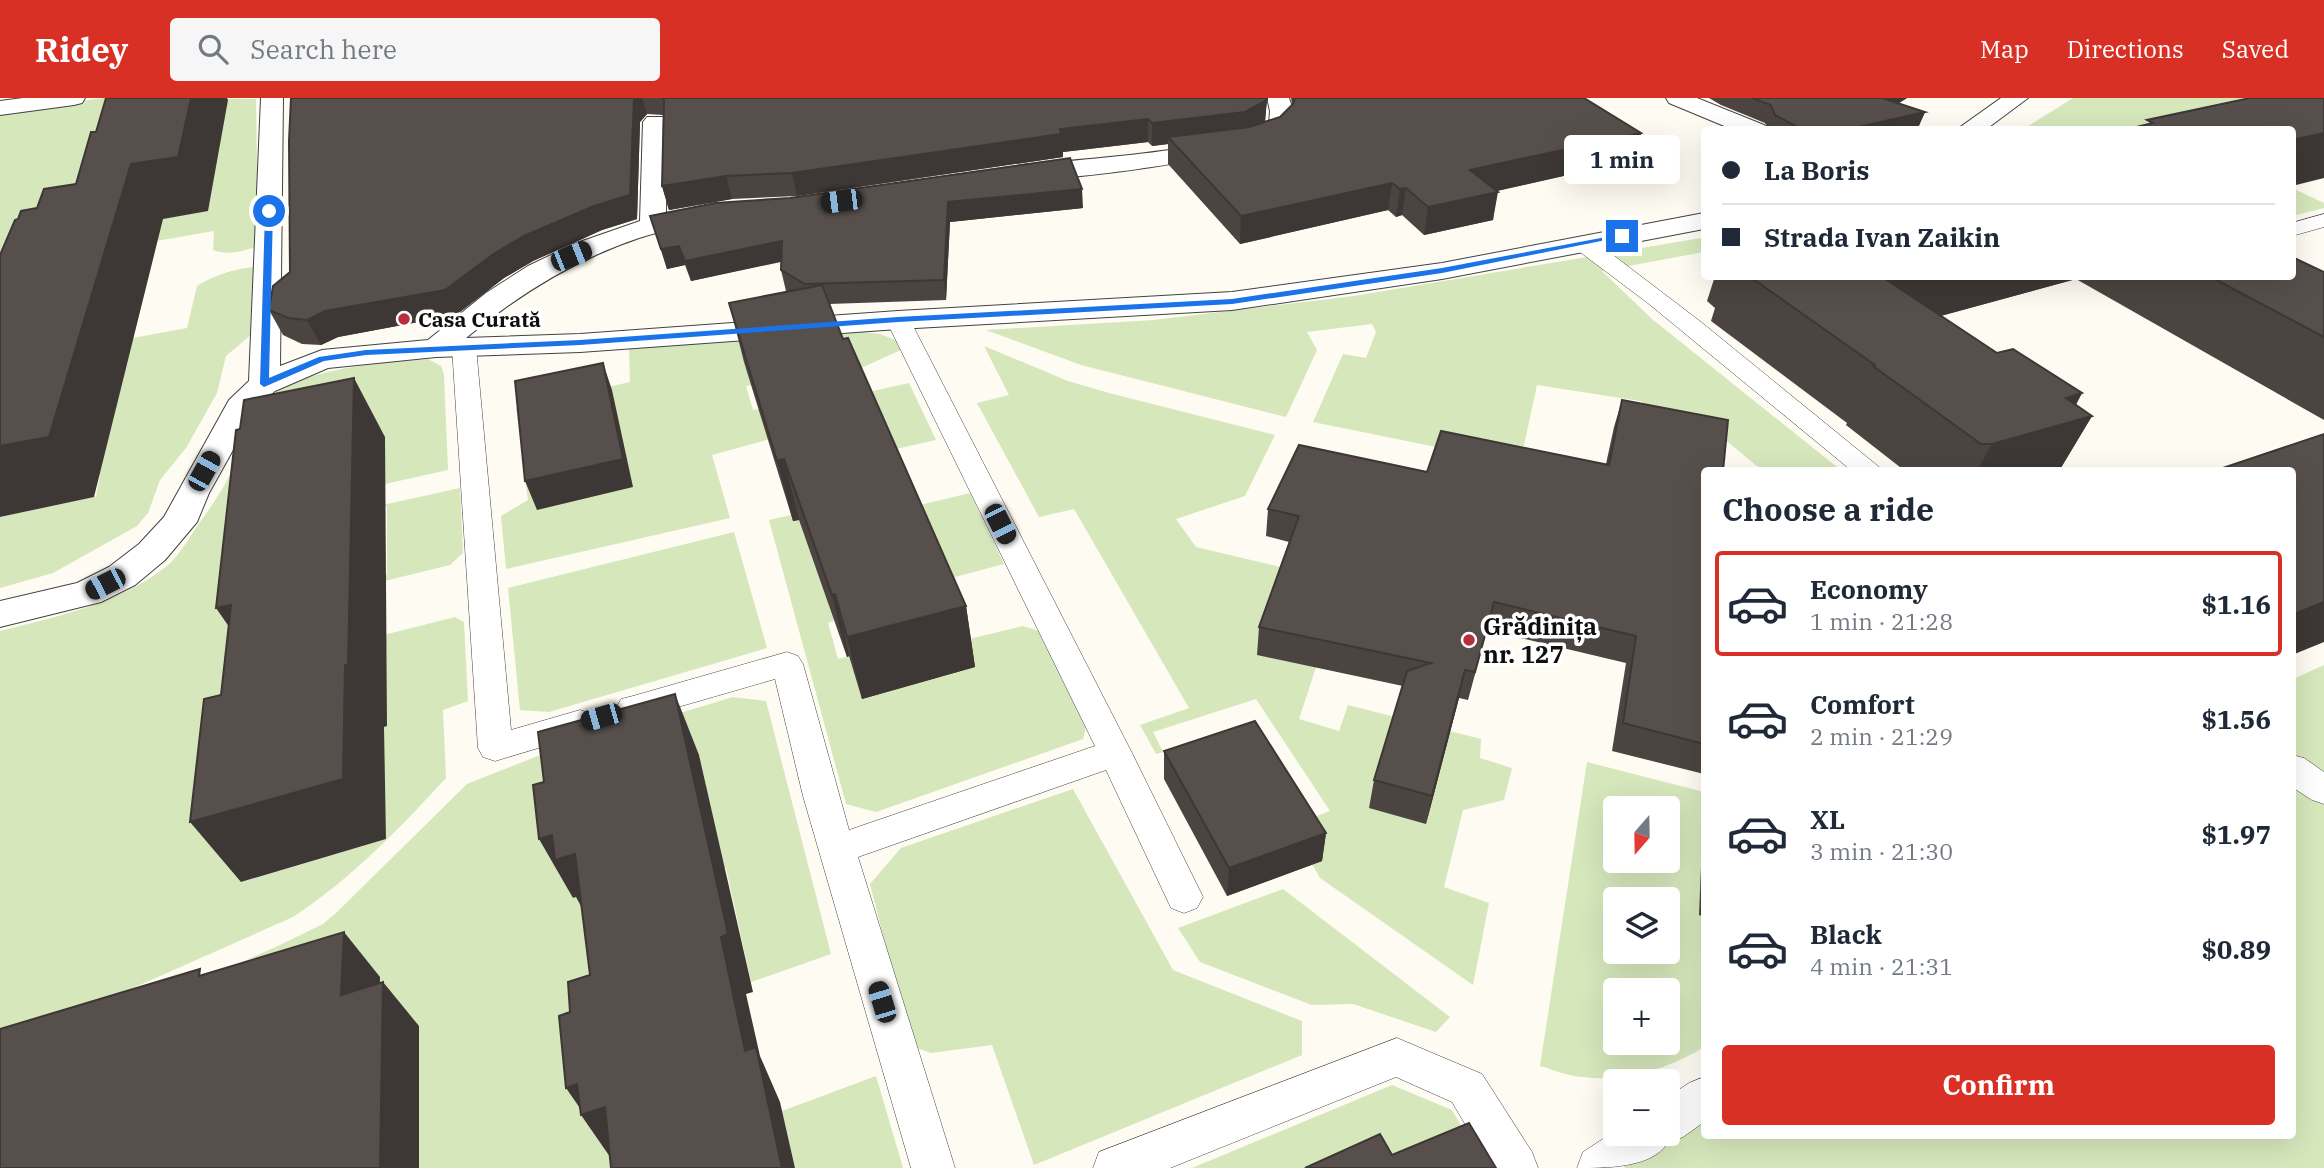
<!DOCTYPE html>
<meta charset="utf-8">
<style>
:root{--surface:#fff;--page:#f6f6f7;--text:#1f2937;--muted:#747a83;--line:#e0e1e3;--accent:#d93025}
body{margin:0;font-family:"IBM Plex Serif",serif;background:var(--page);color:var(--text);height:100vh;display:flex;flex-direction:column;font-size:26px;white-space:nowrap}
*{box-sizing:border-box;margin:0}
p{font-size:23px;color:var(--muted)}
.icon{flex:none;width:38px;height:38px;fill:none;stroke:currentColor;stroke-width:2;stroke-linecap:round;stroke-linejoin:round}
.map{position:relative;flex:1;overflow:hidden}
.drawer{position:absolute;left:1701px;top:369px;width:595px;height:672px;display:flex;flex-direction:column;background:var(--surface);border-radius:7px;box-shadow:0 7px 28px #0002}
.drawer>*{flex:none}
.top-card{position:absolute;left:1701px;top:28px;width:595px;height:154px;border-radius:7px;box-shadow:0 7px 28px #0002;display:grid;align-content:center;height:154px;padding:0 21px;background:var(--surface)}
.needle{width:46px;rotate:200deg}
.fabs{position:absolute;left:1603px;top:698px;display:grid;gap:14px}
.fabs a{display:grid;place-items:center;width:77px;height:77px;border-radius:7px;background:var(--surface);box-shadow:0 7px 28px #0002;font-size:35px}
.end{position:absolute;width:32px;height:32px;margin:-16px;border:9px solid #1a73e8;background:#fff;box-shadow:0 0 0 4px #fff}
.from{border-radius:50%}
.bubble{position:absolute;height:49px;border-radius:7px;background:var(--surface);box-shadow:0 7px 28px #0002;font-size:23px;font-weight:800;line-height:49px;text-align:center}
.car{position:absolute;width:21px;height:42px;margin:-21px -10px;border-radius:9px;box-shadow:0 0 5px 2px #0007;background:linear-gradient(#222 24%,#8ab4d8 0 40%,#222 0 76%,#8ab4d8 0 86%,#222 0)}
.top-card b{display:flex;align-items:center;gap:24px;height:66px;font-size:26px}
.top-card b+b{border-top:2px solid var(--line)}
.top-card i{width:18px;height:18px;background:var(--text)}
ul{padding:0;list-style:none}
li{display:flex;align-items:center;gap:21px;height:105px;margin:0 14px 10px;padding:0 7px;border:4px solid transparent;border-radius:7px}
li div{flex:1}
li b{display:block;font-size:26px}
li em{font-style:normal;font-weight:800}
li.selected{border-color:var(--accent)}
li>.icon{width:63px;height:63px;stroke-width:1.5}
h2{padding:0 21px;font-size:32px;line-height:84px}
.action{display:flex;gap:14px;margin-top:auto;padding:14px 21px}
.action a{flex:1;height:80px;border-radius:7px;background:var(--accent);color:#fff;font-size:28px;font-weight:800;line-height:80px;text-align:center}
header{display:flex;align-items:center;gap:42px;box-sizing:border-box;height:98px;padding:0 35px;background:var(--accent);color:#fff}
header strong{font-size:33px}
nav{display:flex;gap:38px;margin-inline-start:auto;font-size:24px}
.search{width:490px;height:63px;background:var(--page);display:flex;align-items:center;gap:18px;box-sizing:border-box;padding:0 24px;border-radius:7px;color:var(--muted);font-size:26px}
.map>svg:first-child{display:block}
.green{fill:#d6e7bc;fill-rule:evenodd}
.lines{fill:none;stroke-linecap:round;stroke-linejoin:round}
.service-casing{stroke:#424242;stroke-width:1}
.minor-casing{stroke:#424242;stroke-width:2}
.service{fill:#fff;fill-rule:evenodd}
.minor{fill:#fff;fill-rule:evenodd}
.wall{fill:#4b4441}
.shaded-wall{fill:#3d3735}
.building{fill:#574f4c;stroke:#3d3735;stroke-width:2}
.route{fill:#1a73e8}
.poi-dot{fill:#b82e3e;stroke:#fff;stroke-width:2.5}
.labels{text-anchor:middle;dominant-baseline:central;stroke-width:7;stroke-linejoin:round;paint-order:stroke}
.far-poi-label{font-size:21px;font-weight:bold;fill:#0f0f0f;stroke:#fff;text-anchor:start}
.poi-label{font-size:24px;font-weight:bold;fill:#0f0f0f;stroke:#fff;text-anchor:start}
</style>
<header>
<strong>Ridey</strong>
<div class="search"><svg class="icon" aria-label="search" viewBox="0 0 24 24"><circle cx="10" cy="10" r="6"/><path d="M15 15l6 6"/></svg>Search here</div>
<nav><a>Map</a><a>Directions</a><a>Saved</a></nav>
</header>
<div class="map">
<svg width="2324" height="1070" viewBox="0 0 2324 1070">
<rect width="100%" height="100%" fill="#fefbf2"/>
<!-- green -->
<g class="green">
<path d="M103,0L256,1L258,148C242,153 230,158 213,152L214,133L156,143L0,350V14Z"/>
<polygon points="2073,0 2324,0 2165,31 2022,32"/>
<polygon points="2292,90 2324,105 2324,110 2293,118"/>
<polygon points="1701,140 1704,143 1704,154 1602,173 1652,221 1842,373 1763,373 1702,323 1683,326 1640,303 1537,287 1520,366 1313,324 1343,256 1366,260 1376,234 1372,226 1307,234 1317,252 1286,319 1081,267 986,232 1154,222 1354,198"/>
<path d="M259,168L260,229L226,258L217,295L186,350L160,382L148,415L137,428L53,475L0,490V419L96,398L100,377L83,381L117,243L187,230L197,188C217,175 236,171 259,168Z"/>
<polygon points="853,233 880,236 900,244 901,252 861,270 746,288 753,312 760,311 785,337 712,357 730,420 506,471 501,418 528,402 516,310 630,284 629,251"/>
<polygon points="984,248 1068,283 1109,295 1275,337 1245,398 1176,421 1196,449 1344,484 1299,621 1339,633 1348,607 1481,641 1480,660 1512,670 1504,702 1463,712 1444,789 1489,805 1473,887 1320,780 1312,766 1299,725 1330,713 1256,601 1153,634 1163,654 1156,656 1140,627 1189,610 1074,411 1039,419 977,305 1009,297"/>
<path d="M428,261L441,268L444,277L448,372L376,388L375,370L367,371V361L385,357L384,339L280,362L277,391L268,394L266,422L271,421L270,436L285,432L279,501L266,504L264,521L254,524L251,559L260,558L259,572L274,568L267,659L251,663L249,685L241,688L236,732L246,729L242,784L386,741L385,707L359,714L360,699L375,694V650L364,652V634L387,628L386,540L364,546V542L455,519L464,524L468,603L443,612L446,680C399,731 351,781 293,819L0,949V533C58,518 120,506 168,467C181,456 192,434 203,420C219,398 232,376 242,350C246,339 248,325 255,315C282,270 381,265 428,261Z"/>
<polygon points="909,285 936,342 882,354 842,300"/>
<polygon points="460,390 463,455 450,467 364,488 364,482 387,476 387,408 369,410"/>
<polygon points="970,395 1004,466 921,488 908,410"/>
<polygon points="791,417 793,423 799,422 804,436 843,503 829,508 834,523 828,525 838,561 849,558 862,601 975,569 965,542 1023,528 1039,533 1087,624 1083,641 876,714 846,706 769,422"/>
<polygon points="734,434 767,550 549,614 520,612 508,490"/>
<polygon points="2324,567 2324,1070 1625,1070 1612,1050 1668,1036 1668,1017 1704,996 1704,1038 2292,1038 2293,581"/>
<polygon points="733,599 766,603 831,856 751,884 726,770 701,778 698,760 715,754 705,706 686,711 683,695 706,688 699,657 570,695 576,744 566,748 572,800 585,796 588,821 607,816 623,933 603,941 606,969 595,974 603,1043 613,1040 617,1069 640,1061 641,1070 419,1070 419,928 379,940 379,879 243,922 243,915 30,981 13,1062 0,1067 0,971 280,847 323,826 335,816 467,686 538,658"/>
<path d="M1587,664L1704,694V949C1671,970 1622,985 1583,979C1568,978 1554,972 1540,968ZM1615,710H1668V763H1615ZM1615,802H1668V854H1615ZM1615,892H1668V945H1615Z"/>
<polygon points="1073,691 1173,872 1302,923 1302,957 1034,1067 992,947 931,955 911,948 870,786 901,750"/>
<polygon points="1283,791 1450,919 1436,934 1353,906 1312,907 1200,864 1178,830"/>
<polygon points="876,978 903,1070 795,1070 782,1013"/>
<polygon points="1392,987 1452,1012 1485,1070 1192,1070"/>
</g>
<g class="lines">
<defs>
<g id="service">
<polygon points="2324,116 2324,129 2292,138 2292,125"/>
<polygon points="1584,139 1592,141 1701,224 1884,373 1852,373 1649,206 1576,151 1573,146 1576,141"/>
<polygon points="898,215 906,217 910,222 1132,655 1203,799 1197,810 1184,815 1171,810 1106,672 858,759 955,1070 911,1070 803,698 775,581 633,622 621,619 616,610 621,601 633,598 787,554 798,558 803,566 849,732 1095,648 886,222 890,217"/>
<polygon points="464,242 473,244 476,249 511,632 580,612 592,616 597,625 592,634 495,663 483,659 478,650 452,249 455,244"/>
<polygon points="2292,657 2304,660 2324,674 2324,706 2312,702 2292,689"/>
<polygon points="1397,940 1482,976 1532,1054 1538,1070 1491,1070 1452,1004 1396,979 1170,1070 1093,1070 1099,1054"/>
<path d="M1704,979V1024L1683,1039L1667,1045C1653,1070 1605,1070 1577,1070L1583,1054L1615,1033V1036H1668V999L1689,985Z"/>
</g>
<g id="minor">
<polygon points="23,0 85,0 82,5 74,7 0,17 0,3"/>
<path d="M261,0H283L280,268L322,252L428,242L486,195L528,168L574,146L640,123L643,24L647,19H663L667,24L666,116L703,108L712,110L716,116L712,122C688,128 663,132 639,140C574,162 519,196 466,240L580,236L898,213L1232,194L1442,165L1704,115V131L1442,181L1232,212L898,231L580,254L436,259L328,270L275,293L258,307L209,395L197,424L165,462L135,487L101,504L0,529V503L77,485L109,469L139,446L164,419L229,302L249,283Z"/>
<path d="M1267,0H1289C1294,14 1297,29 1283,39C1259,57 1042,88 1013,80L1009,75L1013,70L1022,67C1067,63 1242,51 1269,26L1270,13Z"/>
<polygon points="1666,0 1697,0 1764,27 1768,32 1734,32 1669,5"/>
<polygon points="2001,0 2028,0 1985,32 1956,32"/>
</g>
</defs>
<!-- service casing -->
<use href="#service" class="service-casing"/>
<!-- minor casing -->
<use href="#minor" class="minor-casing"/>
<!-- service -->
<use href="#service" class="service"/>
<!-- minor -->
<use href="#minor" class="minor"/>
</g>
<!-- wall -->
<g class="wall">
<polygon points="291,0 1267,0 1265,23 1280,19 1292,7 1291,0 1584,0 1641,35 1634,62 1496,93 1493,122 1424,137 1402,117 1396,119 1388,112 1240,146 1168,66 1168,46 1152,48 1148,44 1063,54 1063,59 797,98 732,101 669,112 662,88 663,17 647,16 640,24 637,121 602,132 533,163 504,180 456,217 338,239 321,247 302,246 283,237 269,212 290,174"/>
<polygon points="1709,0 1907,0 1899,5 1925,14 1917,32 1768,32 1765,25 1721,7"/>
<polygon points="790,100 1083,110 950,124 946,202 829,206 843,241 966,508 975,569 862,601 849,558 847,559 799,422 793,423 744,264 729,205 787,194 786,193 781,172 781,164 691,183 685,167 667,171 650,118"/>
<polygon points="2324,174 2324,322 2076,181 1941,218 1997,255 2082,295 2076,307 2092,318 2059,373 1905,373 1846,327 1847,325 1711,223 1715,210 1707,203 1715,178 2292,178"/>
<polygon points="1622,302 1704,373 1704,676 1612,653 1626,565 1487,532 1468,602 1459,600 1426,726 1369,710 1374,682 1403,588 1257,557 1259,529 1289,444 1266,438 1268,411 1427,374 1606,366 1614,329"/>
<polygon points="1164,653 1326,735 1322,763 1227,798 1164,681"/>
<polygon points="1704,696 1704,819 1699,817"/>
</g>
<!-- shaded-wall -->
<g class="shaded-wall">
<polygon points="191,0 227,0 228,2 208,113 163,121 94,399 0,419 0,348 131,66"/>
<polygon points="635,0 642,0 647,16 640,24 637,121 602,132 533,163 504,180 456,217 338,239 321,247 307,222 325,213"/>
<polygon points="1886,0 1907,0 1878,18"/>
<polygon points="1267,2 1265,24 1244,36 1168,39 1168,46 1152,48 1152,25"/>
<polygon points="1925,14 1917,32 1845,32"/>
<polygon points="1148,21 1148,44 1063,54 1063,59 797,98 792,75 1060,31"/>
<polygon points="1641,35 1634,62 1466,100 1470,72"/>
<polygon points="2324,35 2324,80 2292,88 2292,42"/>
<polygon points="726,78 732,101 669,112 662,88"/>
<polygon points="1392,85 1388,112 1240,146 1241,118"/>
<polygon points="1406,90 1402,117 1396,119 1400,91"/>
<polygon points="1082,91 1083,110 950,124 946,202 944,182 948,104"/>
<polygon points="1498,94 1493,122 1424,137 1428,109"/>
<polygon points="782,143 787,162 691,183 685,163"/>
<polygon points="679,148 685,167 667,171 661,151"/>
<polygon points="1900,178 2078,178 2076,181 1862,239 1887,182"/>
<polygon points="603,265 612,292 633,389 537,412 525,383"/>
<polygon points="354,280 385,339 387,628 384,629 386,741 241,784 190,724"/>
<polygon points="2082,295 2064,325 2092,318 2059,373 1977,373 1992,346 2066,300"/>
<polygon points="784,361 799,422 793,423 777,363"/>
<polygon points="835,496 849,558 847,559 832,497"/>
<polygon points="2324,504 2324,544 2292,557 2292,517"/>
<polygon points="231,507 259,572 216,510"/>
<polygon points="966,508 975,569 862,601 847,539"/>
<polygon points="1465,572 1459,600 1426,726 1432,698"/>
<polygon points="675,596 699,657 753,894 746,896 760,958 780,1004 795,1070 782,1070 745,953 721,839"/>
<polygon points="1326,735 1322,763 1227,798 1229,770"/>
<polygon points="552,737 575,756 588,821 576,799 573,800 539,741"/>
<polygon points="344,834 380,879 379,940 341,897"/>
<polygon points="383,884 419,928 419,1070 380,1070"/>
<polygon points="577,986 605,1009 617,1069 581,1017 584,1016 566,990"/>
</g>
<!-- building -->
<g class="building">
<polygon points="106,0 191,0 178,59 131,66 49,339 0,348 0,157 15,122 18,121 21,113 37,110 44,91 76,86 91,34 96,34"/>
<polygon points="291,0 635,0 634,1 630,97 594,108 524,138 495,155 445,192 325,213 307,222 288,220 269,212 273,188 290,174 289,43"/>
<polygon points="662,0 1267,0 1267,2 1245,14 1152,25 1148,21 1060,31 1061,36 792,75 726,78 662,88 664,2"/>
<polygon points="1295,0 1584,0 1641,35 1470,72 1498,94 1428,109 1406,90 1400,91 1392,85 1241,118 1168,39 1249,29 1280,19 1293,6"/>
<polygon points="1752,0 1886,0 1885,1 1925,14 1845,32 1803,32 1775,17 1771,7"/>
<polygon points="2250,0 2324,0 2324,35 2292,42 2292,32 2124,32 2153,25 2147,22"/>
<polygon points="1070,60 1082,91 948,104 944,182 805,186 781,172 782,143 685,163 679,148 661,151 650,118 715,105 790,100"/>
<polygon points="2292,159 2324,174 2324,239 2209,178 2292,178"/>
<polygon points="1749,178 1900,178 1887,182 1997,255 2013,251 2082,295 2066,300 2092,318 1992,346 1981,346 1873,268 1875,267"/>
<polygon points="822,187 843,241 848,240 966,508 847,539 835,496 832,497 784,361 777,363 729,205"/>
<polygon points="603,265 623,361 525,383 515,283"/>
<polygon points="354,280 348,567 345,567 343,681 190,724 204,601 221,597 231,507 216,510 236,332 240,331 244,302"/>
<polygon points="1622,302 1728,322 1723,373 1704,373 1704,646 1623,625 1636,538 1494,504 1475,574 1465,572 1432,698 1374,682 1407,573 1431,565 1259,529 1299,418 1268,411 1299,347 1427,374 1441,333 1609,367"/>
<polygon points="2324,336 2324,504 2292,517 2292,373 2214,373"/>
<polygon points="675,596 728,836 721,839 745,953 756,949 782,1070 611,1070 605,1009 581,1017 577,986 566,990 559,918 570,914 568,884 590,877 575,756 555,762 552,737 539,741 533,687 544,684 538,634"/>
<polygon points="1255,623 1326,735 1229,770 1164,653"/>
<polygon points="344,834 341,897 383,884 380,1070 0,1070 0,931 200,871 199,878"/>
<polygon points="1469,1025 1496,1070 1305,1070 1380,1036 1392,1057"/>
</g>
<!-- route -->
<polygon class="route" points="269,110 273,113 269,280 319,259 366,252 580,242 898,219 1232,201 1442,170 1622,136 1626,138 1442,175 1232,206 898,224 580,247 366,257 324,263 264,289 260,286 265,113"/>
<!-- markers -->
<g class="poi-dot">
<circle cx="404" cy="221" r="7"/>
<circle cx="1469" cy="542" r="7"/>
</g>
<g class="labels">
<!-- far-poi labels -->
<g class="far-poi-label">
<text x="418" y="221">Casa Curată</text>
</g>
<!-- poi labels -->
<g class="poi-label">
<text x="1483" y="528">Grădinița<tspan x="1483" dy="28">nr. 127</tspan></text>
</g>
</g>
</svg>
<div class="fabs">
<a><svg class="needle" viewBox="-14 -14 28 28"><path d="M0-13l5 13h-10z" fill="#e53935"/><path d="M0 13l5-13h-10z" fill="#747a83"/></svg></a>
<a><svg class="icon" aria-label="layers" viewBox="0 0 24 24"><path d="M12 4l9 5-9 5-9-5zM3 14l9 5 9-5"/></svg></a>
<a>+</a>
<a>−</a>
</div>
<i class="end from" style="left:269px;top:113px"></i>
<i class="end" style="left:1622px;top:138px"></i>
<div class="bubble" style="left:1564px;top:37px;width:116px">1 min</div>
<i class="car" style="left:841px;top:103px;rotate:263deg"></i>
<i class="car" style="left:571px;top:158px;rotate:68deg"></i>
<i class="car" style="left:204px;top:373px;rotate:29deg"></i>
<i class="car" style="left:1000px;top:426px;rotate:153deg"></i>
<i class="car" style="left:105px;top:486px;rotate:243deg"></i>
<i class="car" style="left:601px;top:619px;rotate:254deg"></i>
<i class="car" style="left:882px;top:904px;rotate:343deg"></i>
<div class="top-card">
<b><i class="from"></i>La Boris</b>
<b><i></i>Strada Ivan Zaikin</b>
</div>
<section class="drawer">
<h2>Choose a ride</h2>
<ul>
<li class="selected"><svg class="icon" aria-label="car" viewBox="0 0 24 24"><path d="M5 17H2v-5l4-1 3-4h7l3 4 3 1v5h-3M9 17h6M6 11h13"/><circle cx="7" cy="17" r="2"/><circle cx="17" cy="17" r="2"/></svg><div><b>Economy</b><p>1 min · 21:28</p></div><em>$1.16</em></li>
<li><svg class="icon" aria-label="car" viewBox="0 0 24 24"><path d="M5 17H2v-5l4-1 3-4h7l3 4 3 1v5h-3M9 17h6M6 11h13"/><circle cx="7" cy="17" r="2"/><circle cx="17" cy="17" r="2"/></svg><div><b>Comfort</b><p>2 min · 21:29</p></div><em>$1.56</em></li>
<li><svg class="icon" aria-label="car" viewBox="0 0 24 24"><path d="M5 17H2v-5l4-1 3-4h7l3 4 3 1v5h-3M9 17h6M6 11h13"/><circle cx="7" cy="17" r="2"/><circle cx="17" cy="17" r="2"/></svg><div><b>XL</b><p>3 min · 21:30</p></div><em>$1.97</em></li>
<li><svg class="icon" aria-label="car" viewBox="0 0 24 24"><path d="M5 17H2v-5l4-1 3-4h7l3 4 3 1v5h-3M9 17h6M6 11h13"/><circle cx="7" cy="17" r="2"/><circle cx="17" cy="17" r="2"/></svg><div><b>Black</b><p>4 min · 21:31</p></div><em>$0.89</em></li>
</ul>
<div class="action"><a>Confirm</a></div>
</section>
</div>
